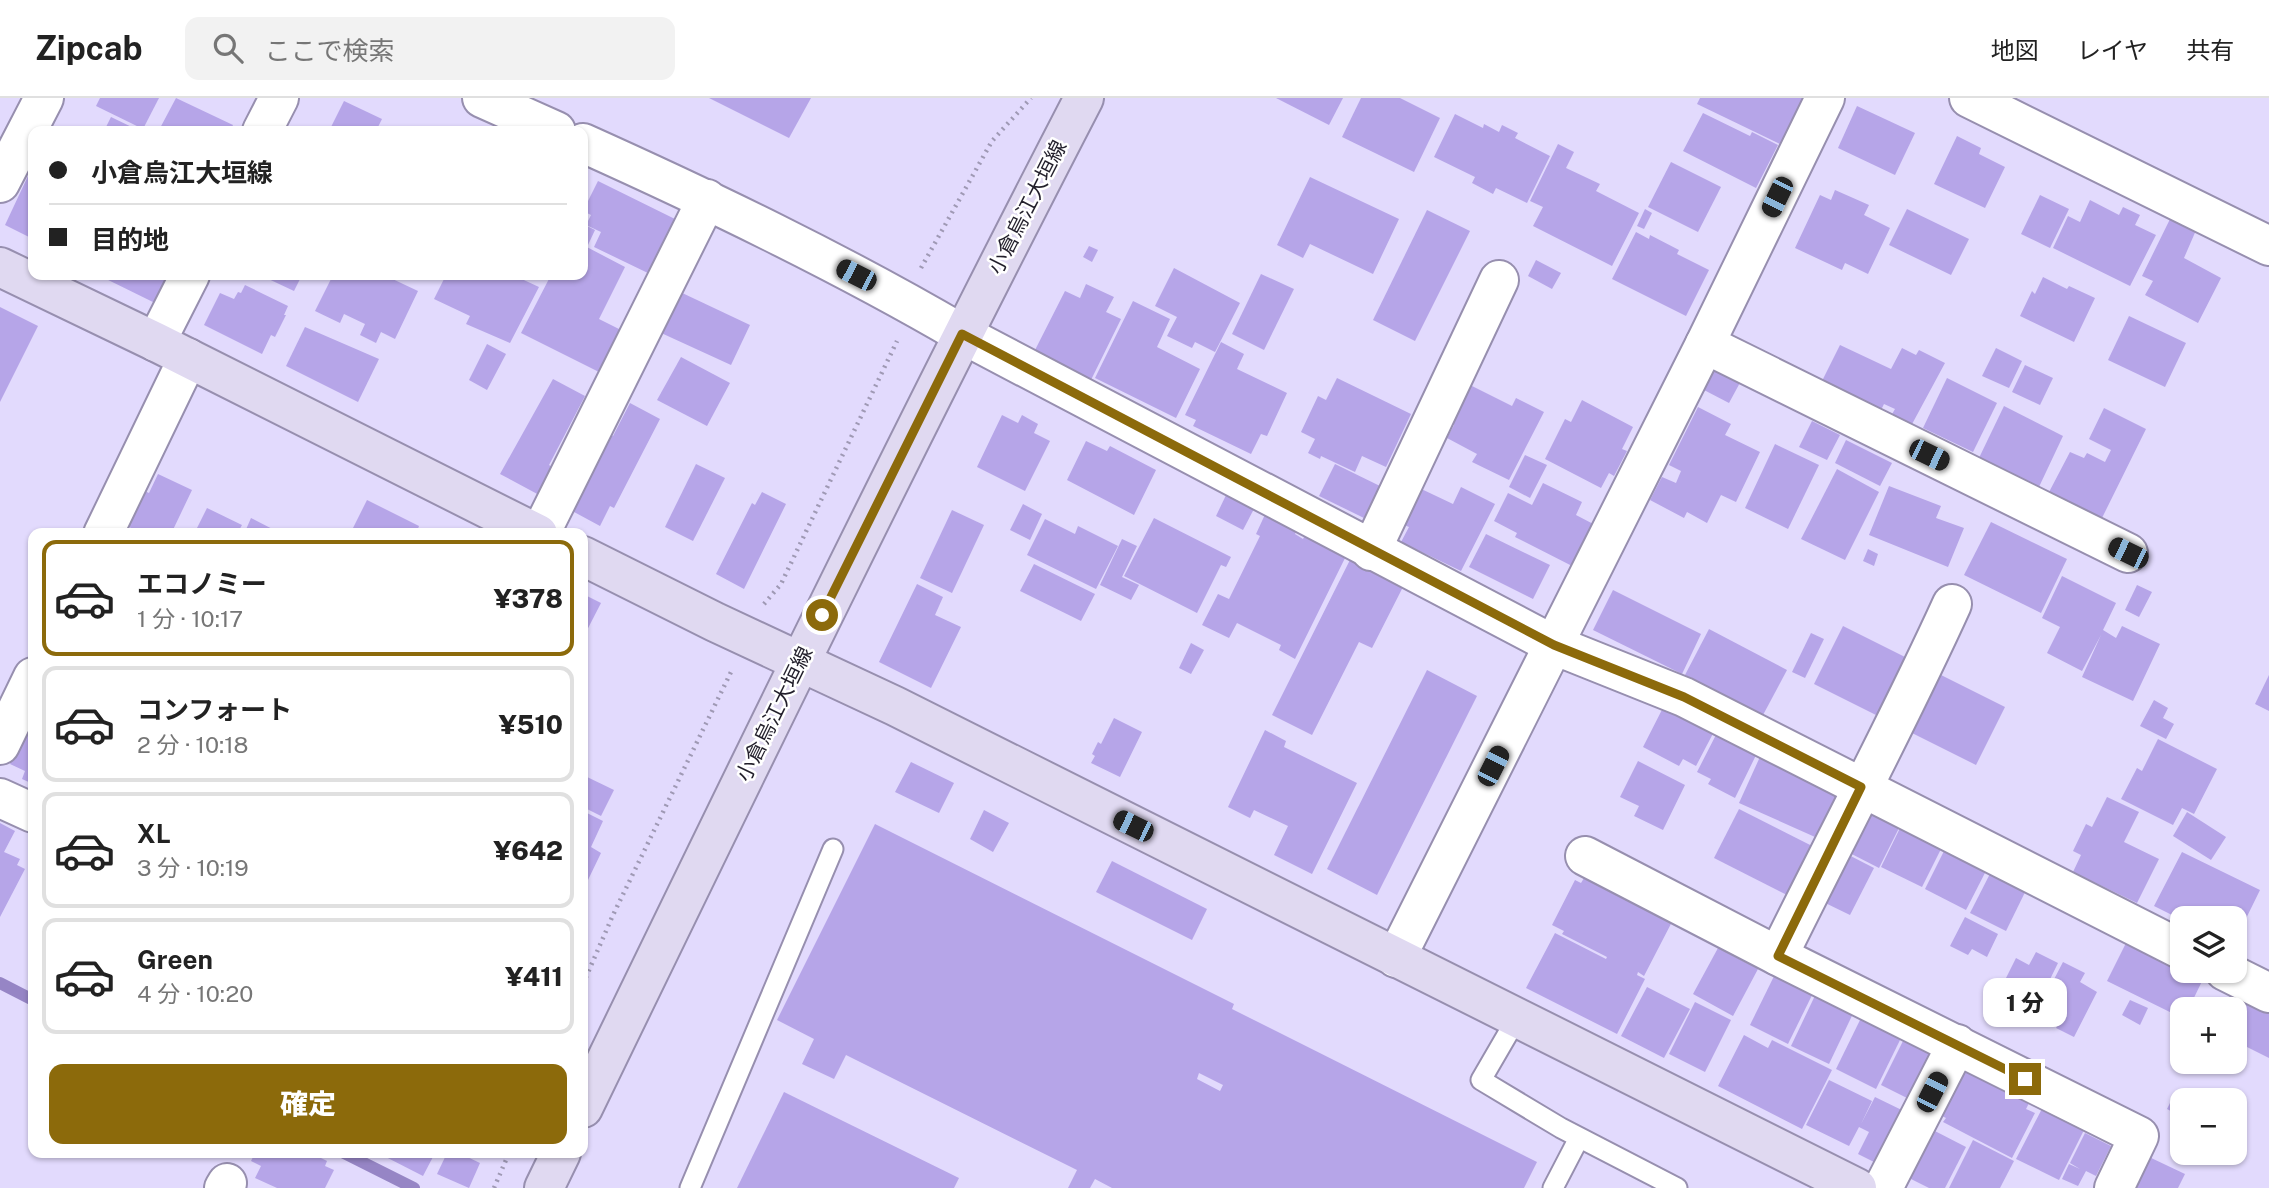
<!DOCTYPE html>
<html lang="ja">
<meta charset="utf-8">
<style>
:root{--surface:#fff;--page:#f2f2f2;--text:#222;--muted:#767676;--line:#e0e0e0;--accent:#8c6a0b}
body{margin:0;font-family:"Public Sans","Noto Sans JP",sans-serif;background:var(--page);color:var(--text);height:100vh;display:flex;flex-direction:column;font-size:26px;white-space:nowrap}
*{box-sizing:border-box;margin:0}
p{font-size:23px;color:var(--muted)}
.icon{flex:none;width:38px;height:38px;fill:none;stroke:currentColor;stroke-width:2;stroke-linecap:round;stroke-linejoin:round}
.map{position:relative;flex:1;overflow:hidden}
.sheet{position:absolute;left:28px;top:430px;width:560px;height:630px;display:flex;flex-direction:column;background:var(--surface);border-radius:14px;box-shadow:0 2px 5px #0004}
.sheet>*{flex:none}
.top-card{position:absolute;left:28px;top:28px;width:560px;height:154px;border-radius:14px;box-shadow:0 2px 5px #0004;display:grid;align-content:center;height:154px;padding:0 21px;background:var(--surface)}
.buttons{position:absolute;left:2170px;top:808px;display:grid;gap:14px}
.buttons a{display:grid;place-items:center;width:77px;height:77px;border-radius:14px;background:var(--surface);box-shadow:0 2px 5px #0004;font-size:35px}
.end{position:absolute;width:32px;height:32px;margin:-16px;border:9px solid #8c6a0b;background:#fff;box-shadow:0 0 0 4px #fff}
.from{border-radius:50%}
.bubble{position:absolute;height:49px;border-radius:14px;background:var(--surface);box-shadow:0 2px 5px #0004;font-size:23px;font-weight:800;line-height:49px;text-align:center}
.car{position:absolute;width:21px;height:42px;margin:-21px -10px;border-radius:9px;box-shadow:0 0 5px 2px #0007;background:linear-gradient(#222 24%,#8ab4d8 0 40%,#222 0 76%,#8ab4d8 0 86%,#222 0)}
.top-card b{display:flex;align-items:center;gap:24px;height:66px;font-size:26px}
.top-card b+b{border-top:2px solid var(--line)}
.top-card i{width:18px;height:18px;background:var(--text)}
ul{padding:12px 0 0;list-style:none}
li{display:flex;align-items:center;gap:21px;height:116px;margin:0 14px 10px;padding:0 7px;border:4px solid var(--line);border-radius:14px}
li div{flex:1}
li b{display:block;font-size:26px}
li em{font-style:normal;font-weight:800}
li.selected{border-color:var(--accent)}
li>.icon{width:63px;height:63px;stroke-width:1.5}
.primary-button{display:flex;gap:14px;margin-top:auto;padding:14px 21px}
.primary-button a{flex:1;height:80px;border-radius:14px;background:var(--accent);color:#fff;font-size:28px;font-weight:800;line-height:80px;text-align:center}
header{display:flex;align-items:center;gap:42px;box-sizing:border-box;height:98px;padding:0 35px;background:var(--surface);border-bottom:2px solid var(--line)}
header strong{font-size:33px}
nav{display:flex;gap:38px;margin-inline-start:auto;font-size:24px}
.search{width:490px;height:63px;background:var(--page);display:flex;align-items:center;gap:18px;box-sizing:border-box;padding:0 24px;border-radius:14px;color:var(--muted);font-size:26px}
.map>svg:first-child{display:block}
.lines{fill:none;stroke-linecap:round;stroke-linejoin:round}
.stream{stroke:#9685c5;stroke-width:12}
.building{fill:#b6a5e8;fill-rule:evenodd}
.lane-casing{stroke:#978faf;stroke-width:23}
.street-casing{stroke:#978faf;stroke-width:42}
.secondary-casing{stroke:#978faf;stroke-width:42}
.path{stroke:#9f99b4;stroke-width:4.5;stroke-dasharray:2 5;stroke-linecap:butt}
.lane{stroke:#fff;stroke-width:19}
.street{stroke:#fff;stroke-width:38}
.secondary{stroke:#e0d9f1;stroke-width:38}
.route{stroke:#8c6a0b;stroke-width:9}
.labels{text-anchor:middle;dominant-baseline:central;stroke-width:5;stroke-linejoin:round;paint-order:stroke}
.street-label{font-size:21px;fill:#221f2b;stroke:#fff}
</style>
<header>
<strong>Zipcab</strong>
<div class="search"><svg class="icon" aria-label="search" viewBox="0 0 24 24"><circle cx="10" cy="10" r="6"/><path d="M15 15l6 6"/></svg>ここで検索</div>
<nav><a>地図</a><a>レイヤ</a><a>共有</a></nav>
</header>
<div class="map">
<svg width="2269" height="1090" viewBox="0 0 2269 1090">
<rect width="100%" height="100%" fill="#e2dafd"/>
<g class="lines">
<!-- stream -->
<g class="stream">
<polyline points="0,885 33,902"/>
<polyline points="344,1055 414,1090"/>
</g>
</g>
<!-- building -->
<g class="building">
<polygon points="100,0 159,0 143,31 96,8"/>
<polygon points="176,0 233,27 230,33 159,32"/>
<polygon points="709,0 811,0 789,40"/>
<polygon points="1276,0 1343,0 1329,27"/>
<polygon points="1361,0 1400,0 1440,20 1414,74 1342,39"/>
<polygon points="1700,0 1808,0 1784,48 1697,6"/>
<polygon points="344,3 382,21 376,33 329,33"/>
<polygon points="1857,8 1915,35 1895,77 1838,50"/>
<polygon points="1703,15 1750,38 1752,34 1778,47 1756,90 1683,53"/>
<polygon points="1455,16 1483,30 1484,26 1499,34 1502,27 1518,35 1515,40 1550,58 1527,105 1496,90 1493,96 1472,85 1475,79 1434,59"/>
<polygon points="111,19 140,33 104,33"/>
<polygon points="1957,38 1981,50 1979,56 2005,69 1985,110 1934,86"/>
<polygon points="1558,46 1574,54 1566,70 1600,86 1596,93 1639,115 1612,168 1533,128 1543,109 1530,103"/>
<polygon points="1671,64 1721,89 1698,134 1648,109"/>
<polygon points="28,78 33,80 33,141 5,127"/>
<polygon points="1310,79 1399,121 1373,176 1310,146 1303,160 1277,147"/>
<polygon points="598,83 679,123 652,177 594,149 601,134 586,127 591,117 583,113"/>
<polygon points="1835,92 1869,107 1864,117 1890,130 1868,176 1845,165 1842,172 1795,150 1820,97 1831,102"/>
<polygon points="2040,97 2069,111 2050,150 2021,136"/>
<polygon points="2090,102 2119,117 2123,109 2140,117 2135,127 2156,137 2130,188 2053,150 2068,118 2080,124"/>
<polygon points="1645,111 1652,115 1644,131 1637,128"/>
<polygon points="1907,111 1969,141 1951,177 1889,147"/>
<polygon points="1427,112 1470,133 1415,243 1373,222"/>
<polygon points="2172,117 2197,130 2184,160 2221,180 2198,225 2145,197 2153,183 2142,178"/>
<polygon points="583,126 595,132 588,147 583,144"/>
<polygon points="1636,134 1649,141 1650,137 1679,152 1677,156 1709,172 1686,218 1612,181"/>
<polygon points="583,147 625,169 599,221 621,232 599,274 521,235 551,177 583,177"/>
<polygon points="1089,148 1098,152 1092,164 1083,159"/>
<polygon points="1536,162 1561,175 1552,191 1528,178"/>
<polygon points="1174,170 1240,205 1215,254 1195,244 1192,250 1167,238 1177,219 1155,208"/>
<polygon points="1261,176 1294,191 1264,252 1232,236"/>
<polygon points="98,177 168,177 171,178 157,206"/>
<polygon points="260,177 302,177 294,193"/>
<polygon points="333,177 384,177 418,193 395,241 381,234 376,245 360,237 365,226 344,216 340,225 315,213"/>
<polygon points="446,177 513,177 539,189 510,245 466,226 470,218 434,201"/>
<polygon points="2043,179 2067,191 2069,188 2095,200 2074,244 2020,218 2032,193 2035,196"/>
<polygon points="1086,186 1114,199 1106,214 1121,221 1090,284 1033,256 1065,193 1080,200"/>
<polygon points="245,187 288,208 284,217 286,217 275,239 271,237 262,256 204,227 220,195 234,201 238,194 241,195"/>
<polygon points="678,193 750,227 731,267 659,234"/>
<polygon points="1133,203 1170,221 1157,249 1200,271 1176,320 1095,280"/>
<polygon points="0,209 38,228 0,304"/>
<polygon points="2129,218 2186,245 2165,289 2108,262"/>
<polygon points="305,229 379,261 358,304 286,268"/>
<polygon points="1221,244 1244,256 1237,271 1287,295 1267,338 1261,336 1251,356 1193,328 1196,322 1185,317"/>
<polygon points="487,246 506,256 487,292 469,282"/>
<polygon points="1840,247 1891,271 1902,250 1916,257 1919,252 1945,265 1911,328 1891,318 1895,311 1884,306 1881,312 1822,283"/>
<polygon points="1996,250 2022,263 2009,290 1982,278"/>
<polygon points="681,259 730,285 707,328 657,302"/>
<polygon points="1717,267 1742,281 1729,305 1704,292"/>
<polygon points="2025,267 2053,280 2040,307 2012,294"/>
<polygon points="1337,280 1411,316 1386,369 1362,358 1355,374 1321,358 1320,361 1308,355 1315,341 1301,334 1318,298 1326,302"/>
<polygon points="1947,280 1997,305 1973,354 1923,330"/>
<polygon points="553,281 585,298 549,367 555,371 541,398 500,376"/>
<polygon points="1470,287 1512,308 1516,300 1544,314 1509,382 1472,364 1477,356 1447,340 1454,327 1452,324"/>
<polygon points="1582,302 1633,329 1622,351 1627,353 1614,378 1609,375 1601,390 1545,361 1565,321 1571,324"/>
<polygon points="630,305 660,321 614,410 610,408 600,428 563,408 600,331 613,338"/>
<polygon points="2004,308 2063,338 2038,391 1978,362"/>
<polygon points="1698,309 1731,326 1725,337 1760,354 1736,404 1721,397 1707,425 1687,414 1684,420 1650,402 1662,379 1676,385 1681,373 1669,367"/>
<polygon points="2104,310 2146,331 2101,422 2048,396 2070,354 2084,360 2087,355 2105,364 2111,352 2089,341"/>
<polygon points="1002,317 1018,325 1022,317 1038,326 1034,335 1050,343 1025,393 977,369"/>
<polygon points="1812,323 1840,337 1827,362 1799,349"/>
<polygon points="1846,342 1892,365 1880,388 1835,365"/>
<polygon points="1086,343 1107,353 1110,348 1156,372 1134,417 1067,382"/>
<polygon points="1775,346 1819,367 1788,431 1745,410"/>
<polygon points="1525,357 1547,367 1530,400 1509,389"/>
<polygon points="696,366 725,380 693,443 665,429"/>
<polygon points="1335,366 1382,389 1366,421 1319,398"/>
<polygon points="1837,371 1879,394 1845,462 1801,441"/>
<polygon points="158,376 192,392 171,436 143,436 123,426 140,391 149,395"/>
<polygon points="1543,385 1582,404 1576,417 1599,429 1578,471 1515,439 1517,435 1494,423 1508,395 1532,407"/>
<polygon points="1415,388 1453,406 1461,389 1495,406 1461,473 1401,444 1409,429 1397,424"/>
<polygon points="1889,388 1941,408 1936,420 1964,430 1948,469 1869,437"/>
<polygon points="1228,393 1256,407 1243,432 1216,418"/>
<polygon points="762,394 786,406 744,491 716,476 752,405 755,407"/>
<polygon points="367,402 419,428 416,436 350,436"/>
<polygon points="1023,406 1042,416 1030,442 1010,432"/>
<polygon points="207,410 242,427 237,436 194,436"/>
<polygon points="1268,410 1300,426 1295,436 1303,441 1308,431 1349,452 1295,561 1279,552 1281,547 1237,525 1229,540 1202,527 1218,496 1229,501 1260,438 1256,436"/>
<polygon points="952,412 984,427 952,495 920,480"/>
<polygon points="251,420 282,436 244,436"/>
<polygon points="1154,420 1231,459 1226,469 1221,467 1197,515 1124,478"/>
<polygon points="1045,421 1075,436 1078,428 1118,448 1096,491 1027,457"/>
<polygon points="1991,424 2067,461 2041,515 1964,477"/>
<polygon points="1486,436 1550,467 1533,501 1469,469"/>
<polygon points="1122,441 1137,448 1122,479 1139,487 1131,502 1100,487"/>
<polygon points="1356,450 1406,483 1372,550 1359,544 1312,637 1272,617"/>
<polygon points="1868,451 1878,456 1874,468 1863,463"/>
<polygon points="1034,466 1095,496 1081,523 1020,493"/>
<polygon points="2062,478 2116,505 2103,532 2116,540 2122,528 2160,546 2133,603 2082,579 2101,537 2082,573 2047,555 2060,529 2042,520"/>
<polygon points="917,486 943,499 935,517 961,529 931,590 879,564"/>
<polygon points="2137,487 2152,494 2139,519 2125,512"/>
<polygon points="1613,492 1701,536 1682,576 1593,532"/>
<polygon points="583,496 601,505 583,540"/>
<polygon points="1843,528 1921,567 1892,625 1814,586"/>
<polygon points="1709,531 1787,572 1763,617 1685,577"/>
<polygon points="1811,535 1824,541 1805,580 1792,574"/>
<polygon points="1191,545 1204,552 1191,576 1179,570"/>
<polygon points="1927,570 2005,609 1976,667 1898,628"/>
<polygon points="1427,572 1477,598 1377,797 1327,771"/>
<polygon points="2269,577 2269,613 2255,606"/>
<polygon points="1669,598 1718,626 1696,668 1683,661 1679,668 1643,649"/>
<polygon points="2154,602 2168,610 2163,620 2174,626 2166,641 2140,628"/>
<polygon points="1114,620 1142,634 1120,679 1091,665 1095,658 1092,656 1098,644 1101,646"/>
<polygon points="1721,627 1761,647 1735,700 1708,686 1711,681 1697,674"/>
<polygon points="29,628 33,630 33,686 22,681 25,673 10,666"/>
<polygon points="1265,632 1286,643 1284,649 1357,685 1312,776 1274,757 1288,728 1254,712 1250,720 1228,709"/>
<polygon points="2158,641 2217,671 2194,716 2182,710 2173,727 2121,701 2137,670 2142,673"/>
<polygon points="1764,650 1849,690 1824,743 1739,705"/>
<polygon points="1638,663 1685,687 1663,732 1634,718 1639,708 1620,699"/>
<polygon points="911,664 954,685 939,715 895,694"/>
<polygon points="583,677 614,692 601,718 583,709"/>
<polygon points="2107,699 2139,714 2124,744 2159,761 2137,805 2073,774 2081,757 2073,753 2086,726 2092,729"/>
<polygon points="1860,705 1901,726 1879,770 1838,749"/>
<polygon points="1739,711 1822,753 1797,802 1714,760"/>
<polygon points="984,712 1009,725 993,754 970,741"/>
<polygon points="583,713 603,723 591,749 601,755 588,782 583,779"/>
<polygon points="2187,714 2226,739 2211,762 2173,738"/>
<polygon points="0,725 15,733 4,754 20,761 17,767 25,771 0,819"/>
<path d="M875,726L1234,906L1232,911L1537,1064L1524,1090H1112L1095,1081L1090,1090H1068L1077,1072L846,957L834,981L802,966L814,941L777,922ZM1199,975L1223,987L1220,993L1197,981Z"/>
<polygon points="1902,726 1943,747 1922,789 1881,769"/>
<polygon points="1947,747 1989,767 1966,812 1925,791"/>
<polygon points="1839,752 1874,770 1850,817 1815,800"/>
<polygon points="2182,754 2260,792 2235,843 2235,821 2182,822 2154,808"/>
<polygon points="1112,763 1207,811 1192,842 1096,794"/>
<polygon points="1996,764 2031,782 2006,833 1970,815"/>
<polygon points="1584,780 1588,783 1589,780 1674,820 1644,878 1638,874 1637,877 1645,881 1617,936 1526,890 1555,835 1606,861 1607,859 1562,836 1564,833 1552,827 1575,782 1581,785"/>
<polygon points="1965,819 1998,836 1987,859 1972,851 1968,857 1950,848"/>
<polygon points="2127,843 2182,859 2182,873 2207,873 2188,912 2182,912 2182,920 2107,883"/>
<polygon points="1718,850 1758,871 1733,918 1693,896"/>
<polygon points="2036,854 2058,865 2032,918 2010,907 2014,899 2000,892 2016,860 2029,867"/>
<polygon points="2063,864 2085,875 2080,884 2097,894 2074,939 2056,930 2059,925 2037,914"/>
<polygon points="1780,866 1818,885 1788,946 1750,927"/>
<polygon points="1821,885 1859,903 1829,966 1791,948"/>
<polygon points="2235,887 2269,904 2269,960 2235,943 2235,912 2223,912"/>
<polygon points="1647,889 1690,911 1664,960 1621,938"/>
<polygon points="2130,902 2148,910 2140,927 2122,917"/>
<polygon points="1695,904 1731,922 1705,974 1669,956"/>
<polygon points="1861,920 1901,940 1876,991 1836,971"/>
<polygon points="1909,931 1945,949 1917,1005 1881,987"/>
<polygon points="1744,937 1768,950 1772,942 1832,972 1802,1031 1718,988"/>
<polygon points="1961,957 2032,999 2026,1011 2035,1015 2012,1060 1943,1024 1946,1020 1932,1013"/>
<polygon points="1829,982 1872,1003 1861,1026 1875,999 1912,1017 1886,1070 1858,1056 1869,1034 1859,1029 1849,1048 1806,1027"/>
<polygon points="784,994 959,1080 954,1090 737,1090"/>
<polygon points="2173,999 2182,1004 2180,1018 2167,1011"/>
<polygon points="2045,1005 2087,1026 2059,1082 2016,1061"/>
<polygon points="1931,1031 1966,1049 1945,1090 1929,1090 1907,1079"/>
<polygon points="2085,1035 2111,1048 2096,1078 2086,1073 2078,1088 2062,1081 2069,1066 2080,1071 2070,1065"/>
<polygon points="1973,1042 2014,1063 2000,1090 1949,1090"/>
<polygon points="255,1055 311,1055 327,1063 325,1068 334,1072 325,1090 277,1090 255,1080 261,1068 251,1063"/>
<polygon points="378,1055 435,1055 423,1078"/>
<polygon points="447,1055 459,1055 480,1065 469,1090 437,1076"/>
<polygon points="2147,1058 2185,1076 2178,1090 2131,1090"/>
</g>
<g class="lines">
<defs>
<g id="lane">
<polyline points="1517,920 1481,982 1561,1030 1677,1090"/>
<polyline points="690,1090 833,751"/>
<polyline points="1553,1090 1579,1040"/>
</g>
<g id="street">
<polyline points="482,0 556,33"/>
<polyline points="1969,0 2269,148"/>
<polyline points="262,33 279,0"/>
<path d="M583,45C712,103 839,164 962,236L1554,547L1684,599L2182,852"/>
<polyline points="0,85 44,0"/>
<polyline points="156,244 190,177"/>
<polyline points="1705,246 2128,455"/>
<polyline points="103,436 188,260"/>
<polyline points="540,436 707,101"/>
<polyline points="1371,453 1499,182"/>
<polyline points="0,647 33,579"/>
<polyline points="0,700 33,715"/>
<polyline points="1585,758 1778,858 2139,1038 2114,1090"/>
<path d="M1778,858C1836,740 1898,625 1952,506"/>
<polyline points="1396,860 1705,246 1825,0"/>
<polyline points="2225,873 2269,895"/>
<polyline points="224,1090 227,1085"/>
<polyline points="1883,1090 1957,946"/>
</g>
<g id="secondary">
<polyline points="0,169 156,244 538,436"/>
<polyline points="583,458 715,524 895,608 1857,1090"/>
<path d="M583,1010C747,672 911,334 1084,0"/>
<polyline points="544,1090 561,1055"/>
</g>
</defs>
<!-- lane casing -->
<use href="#lane" class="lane-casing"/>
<!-- street casing -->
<use href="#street" class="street-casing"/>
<!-- secondary casing -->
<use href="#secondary" class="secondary-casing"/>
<!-- path -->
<g class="path">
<polyline points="921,170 992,43 1031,0"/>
<polyline points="764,506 781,486 897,243"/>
<polyline points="583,886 613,817 731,574"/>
<polyline points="494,1090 509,1055"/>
</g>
<!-- lane -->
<use href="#lane" class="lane"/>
<!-- street -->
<use href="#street" class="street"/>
<!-- secondary -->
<use href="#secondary" class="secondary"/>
</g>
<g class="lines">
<!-- route -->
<polyline class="route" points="822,517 962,236 1554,547 1684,599 1861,689 1778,858 2025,981"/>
</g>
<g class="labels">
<!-- street labels -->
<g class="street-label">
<text transform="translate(1027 109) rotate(-63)">小倉烏江大垣線</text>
<text transform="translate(774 616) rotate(-64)">小倉烏江大垣線</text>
</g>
</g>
</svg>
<div class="buttons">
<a><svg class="icon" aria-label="layers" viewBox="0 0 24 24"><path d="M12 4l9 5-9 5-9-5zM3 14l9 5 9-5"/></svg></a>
<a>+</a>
<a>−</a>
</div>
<i class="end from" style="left:822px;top:517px"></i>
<i class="end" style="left:2025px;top:981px"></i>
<div class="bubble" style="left:1983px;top:880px;width:84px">1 分</div>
<i class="car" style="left:1777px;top:99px;rotate:206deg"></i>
<i class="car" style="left:856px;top:177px;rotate:297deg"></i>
<i class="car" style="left:1929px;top:357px;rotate:116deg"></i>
<i class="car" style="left:2128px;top:455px;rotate:296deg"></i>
<i class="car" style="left:1493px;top:668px;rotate:27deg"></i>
<i class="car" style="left:1133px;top:728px;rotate:296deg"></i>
<i class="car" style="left:1932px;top:994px;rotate:27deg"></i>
<div class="top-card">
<b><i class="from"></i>小倉烏江大垣線</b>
<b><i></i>目的地</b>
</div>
<section class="sheet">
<ul>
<li class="selected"><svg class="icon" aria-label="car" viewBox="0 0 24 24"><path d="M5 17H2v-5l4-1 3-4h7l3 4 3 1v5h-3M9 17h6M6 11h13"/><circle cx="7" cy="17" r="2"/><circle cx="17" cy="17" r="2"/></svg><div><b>エコノミー</b><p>1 分 · 10:17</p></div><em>¥378</em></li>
<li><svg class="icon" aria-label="car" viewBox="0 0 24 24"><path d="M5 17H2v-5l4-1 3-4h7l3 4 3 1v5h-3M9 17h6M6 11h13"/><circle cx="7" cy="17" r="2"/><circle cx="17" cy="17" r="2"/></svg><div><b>コンフォート</b><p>2 分 · 10:18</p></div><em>¥510</em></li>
<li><svg class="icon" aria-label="car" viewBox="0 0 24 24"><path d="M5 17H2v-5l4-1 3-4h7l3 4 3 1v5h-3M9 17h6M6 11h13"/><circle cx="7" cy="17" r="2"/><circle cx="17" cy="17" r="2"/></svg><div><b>XL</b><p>3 分 · 10:19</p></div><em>¥642</em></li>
<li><svg class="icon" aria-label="car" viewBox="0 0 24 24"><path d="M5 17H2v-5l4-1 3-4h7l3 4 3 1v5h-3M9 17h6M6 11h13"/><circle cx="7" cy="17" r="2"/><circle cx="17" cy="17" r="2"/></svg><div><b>Green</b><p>4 分 · 10:20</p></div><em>¥411</em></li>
</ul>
<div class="primary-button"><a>確定</a></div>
</section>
</div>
